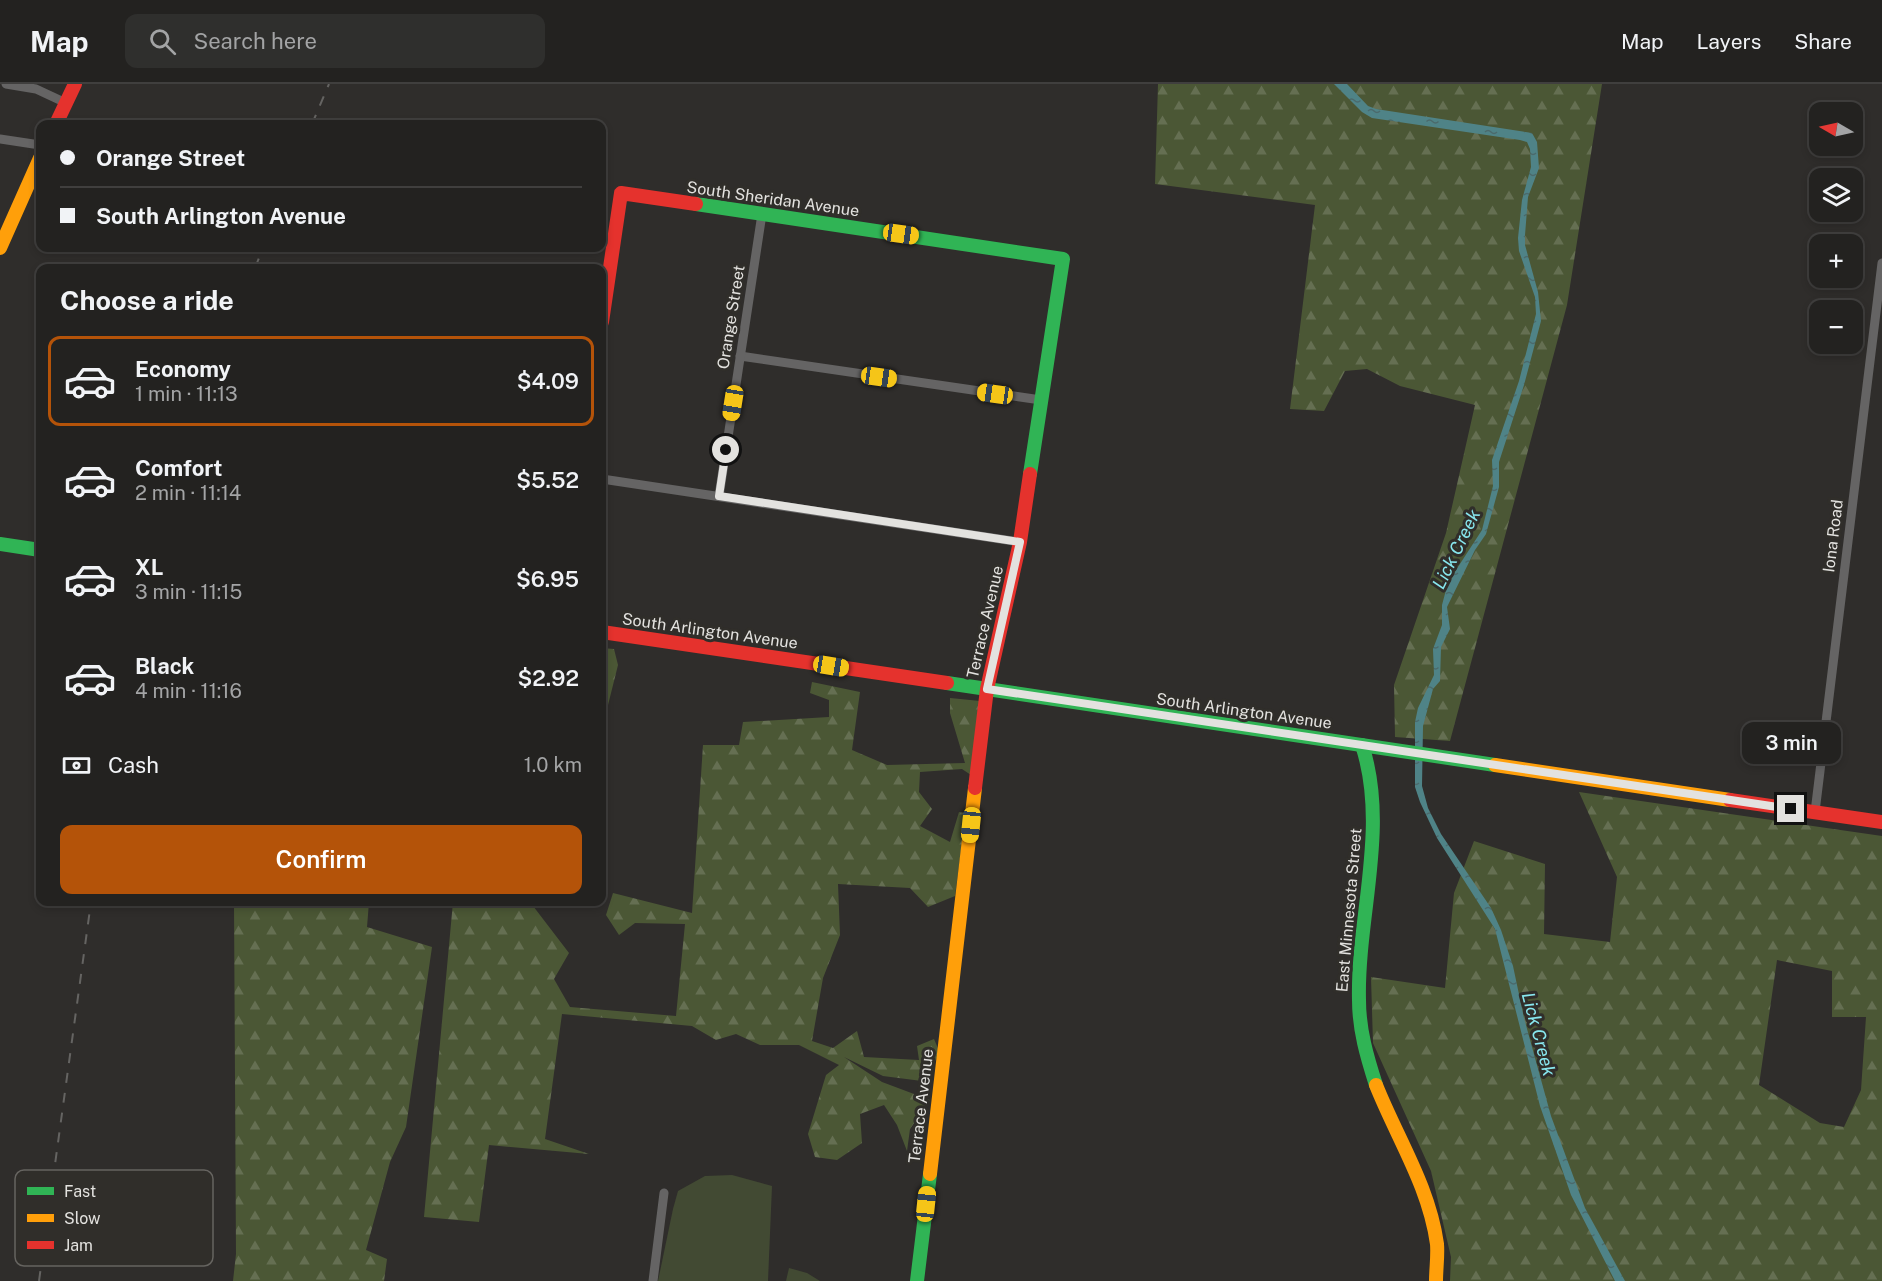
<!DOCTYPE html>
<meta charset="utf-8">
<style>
:root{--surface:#232220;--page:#2f2f2d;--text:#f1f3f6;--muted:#a3a4a5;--line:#403f3e;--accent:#b45309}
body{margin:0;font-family:"Public Sans",sans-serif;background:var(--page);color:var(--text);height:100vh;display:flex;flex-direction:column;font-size:22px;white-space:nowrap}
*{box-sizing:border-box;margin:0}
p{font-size:20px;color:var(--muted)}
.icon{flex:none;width:33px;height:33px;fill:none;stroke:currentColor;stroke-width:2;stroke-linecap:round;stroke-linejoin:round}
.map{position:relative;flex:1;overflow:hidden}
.side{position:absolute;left:36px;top:180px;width:570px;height:642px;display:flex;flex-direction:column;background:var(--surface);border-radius:12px;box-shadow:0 3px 9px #0003,0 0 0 2px var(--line)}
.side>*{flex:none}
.top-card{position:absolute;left:36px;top:36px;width:570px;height:132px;border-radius:12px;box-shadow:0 3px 9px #0003,0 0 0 2px var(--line);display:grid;align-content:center;height:132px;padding:0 24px;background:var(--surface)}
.needle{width:39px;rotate:279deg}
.tools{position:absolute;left:1809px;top:18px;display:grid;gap:12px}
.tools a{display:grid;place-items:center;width:54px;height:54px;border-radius:12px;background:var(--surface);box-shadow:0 3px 9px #0003,0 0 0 2px var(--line);font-size:30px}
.end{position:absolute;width:27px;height:27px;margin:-14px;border:8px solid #e3e2df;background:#111;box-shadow:0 0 0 3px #111}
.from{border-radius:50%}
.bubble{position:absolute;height:42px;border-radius:12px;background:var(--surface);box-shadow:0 3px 9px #0003,0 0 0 2px var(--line);font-size:20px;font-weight:600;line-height:42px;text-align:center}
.car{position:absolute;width:18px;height:36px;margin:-18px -9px;border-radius:8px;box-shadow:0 0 4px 2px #0007;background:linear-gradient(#f5c518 24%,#345 0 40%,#f5c518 0 76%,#345 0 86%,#f5c518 0)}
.top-card b{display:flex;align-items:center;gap:21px;height:57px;font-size:22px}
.top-card b+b{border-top:2px solid var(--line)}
.top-card i{width:15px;height:15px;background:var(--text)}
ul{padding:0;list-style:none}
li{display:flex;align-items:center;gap:18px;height:90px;margin:0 12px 9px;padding:0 12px;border:3px solid transparent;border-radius:12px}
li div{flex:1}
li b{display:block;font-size:22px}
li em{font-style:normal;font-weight:600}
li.active{border-color:var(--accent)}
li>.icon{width:54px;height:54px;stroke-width:1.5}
h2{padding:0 24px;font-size:27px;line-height:72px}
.pay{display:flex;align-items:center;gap:15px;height:66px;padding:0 24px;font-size:22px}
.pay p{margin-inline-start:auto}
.primary-button{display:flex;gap:12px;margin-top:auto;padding:12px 24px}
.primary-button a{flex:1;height:69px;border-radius:12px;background:var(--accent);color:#fff;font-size:24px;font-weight:600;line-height:69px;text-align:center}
header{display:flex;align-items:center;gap:36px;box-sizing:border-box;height:84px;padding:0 30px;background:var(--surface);border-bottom:2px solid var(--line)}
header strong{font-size:28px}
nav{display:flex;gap:33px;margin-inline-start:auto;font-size:21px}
.search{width:420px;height:54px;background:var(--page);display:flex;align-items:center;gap:15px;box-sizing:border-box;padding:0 21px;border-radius:12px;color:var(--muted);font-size:22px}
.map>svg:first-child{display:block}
.grass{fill:#424a33}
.forest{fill:url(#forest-firs);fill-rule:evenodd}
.water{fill:url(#water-ripples)}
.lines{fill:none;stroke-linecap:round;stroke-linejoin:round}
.street{stroke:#656464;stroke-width:9}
.fast{stroke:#30b455;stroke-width:14}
.slow{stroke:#ff9f0a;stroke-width:14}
.jam{stroke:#e5322d;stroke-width:14}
.rail{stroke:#656462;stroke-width:2;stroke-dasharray:10 10;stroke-linecap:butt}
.route{stroke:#e3e2df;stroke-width:8}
.labels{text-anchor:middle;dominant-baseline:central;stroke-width:6;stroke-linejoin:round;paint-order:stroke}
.street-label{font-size:16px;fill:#e3e2df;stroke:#302e2a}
.water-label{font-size:18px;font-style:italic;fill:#88e7ef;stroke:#302e2a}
.key{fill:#302e2a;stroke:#666460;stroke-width:1.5}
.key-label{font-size:16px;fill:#e3e2df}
</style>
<header>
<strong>Map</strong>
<div class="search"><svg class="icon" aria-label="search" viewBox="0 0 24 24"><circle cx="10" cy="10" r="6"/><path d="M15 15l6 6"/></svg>Search here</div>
<nav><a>Map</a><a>Layers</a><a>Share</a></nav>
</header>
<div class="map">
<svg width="1882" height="1197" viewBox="0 0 1882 1197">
<defs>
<pattern id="forest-firs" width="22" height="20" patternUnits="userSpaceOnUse" patternTransform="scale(1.5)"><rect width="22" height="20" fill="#4b5735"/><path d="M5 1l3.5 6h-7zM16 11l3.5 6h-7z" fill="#656f52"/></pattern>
<pattern id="water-ripples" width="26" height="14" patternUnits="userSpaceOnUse" patternTransform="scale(1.5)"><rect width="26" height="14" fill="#4f8387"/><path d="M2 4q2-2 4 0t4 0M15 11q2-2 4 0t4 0" fill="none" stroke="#4b6a6c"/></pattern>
</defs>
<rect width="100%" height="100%" fill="#2f2d2b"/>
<!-- grass -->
<g class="grass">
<polygon points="732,1091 772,1102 768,1197 658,1197 673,1125 678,1107 705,1092"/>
<polygon points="789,1184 807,1189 820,1197 786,1197"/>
</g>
<!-- forest -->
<g class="forest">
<polygon points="1158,0 1602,0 1567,221 1450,657 1395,653 1394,601 1446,449 1475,321 1400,302 1367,285 1345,287 1324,327 1290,325 1315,121 1155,100"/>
<polygon points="602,564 614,565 618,581 602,645"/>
<polygon points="812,598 860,608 852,666 887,681 965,679 950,629 950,614 980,617 971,691 962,685 920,688 919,708 932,725 920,742 950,758 959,728 966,729 955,812 928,823 910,804 838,800 840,851 823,894 812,957 833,964 857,947 864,973 919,976 917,962 934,955 940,969 922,997 883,992 844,973 882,998 930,1016 910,1045 907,1067 897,1041 884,1021 860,1030 862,1059 837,1076 815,1073 808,1050 826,991 839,981 799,961 760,961 736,950 716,956 692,942 562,930 545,1055 589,1070 489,1061 479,1138 424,1133 453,818 530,818 569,869 554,895 570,923 676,932 685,840 635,839 619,851 606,831 613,809 692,829 703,661 739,661 743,638 829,633 829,616 810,609"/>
<path d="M1579,708L1882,752V1197H1450L1451,1173L1431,1087L1373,959L1371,893L1445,904L1454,809L1474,757L1545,780L1544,850L1610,858L1617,793ZM1777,876L1832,887V933H1866L1861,1006L1844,1043L1820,1039L1759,1001Z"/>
<polygon points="234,818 369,818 367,843 432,863 406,1043 390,1078 366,1166 387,1175 384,1197 233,1197 236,1170"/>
</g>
<!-- water -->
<polygon class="water" points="1334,0 1347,0 1368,22 1376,25 1532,49 1537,58 1539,84 1528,113 1525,151 1525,161 1538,208 1541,237 1524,301 1499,378 1499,403 1486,450 1475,466 1447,523 1450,545 1441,563 1440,597 1433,605 1423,642 1422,702 1428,724 1441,750 1491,824 1501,846 1513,882 1524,934 1551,1032 1585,1124 1625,1197 1615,1197 1571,1111 1540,1022 1495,845 1437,754 1420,718 1415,703 1415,638 1418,624 1434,591 1433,565 1442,541 1442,521 1446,506 1456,486 1482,446 1493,402 1492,376 1519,297 1536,230 1535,213 1519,167 1518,154 1522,116 1531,83 1530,65 1527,58 1520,56 1372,34 1362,28"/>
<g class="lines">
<!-- street -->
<g class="street">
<polyline points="6,0 36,5 66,19"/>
<polyline points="0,55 40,61"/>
<polyline points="740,272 1041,316"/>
<polyline points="602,395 1020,458"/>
<polyline points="719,412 762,130"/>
<polyline points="1815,728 1882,179"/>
<polyline points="653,1197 664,1109"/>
</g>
<!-- fast -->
<g class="fast">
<polyline points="696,120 1063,175 1030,390"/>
<polyline points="0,460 40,466"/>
<polyline points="947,599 1495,681"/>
<path d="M1362,661C1389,744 1357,832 1359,916C1359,946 1367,973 1376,1001"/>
<polyline points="917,1197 930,1090"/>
</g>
<!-- slow -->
<g class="slow">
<polyline points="0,164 40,74"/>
<polyline points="1495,681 1730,716"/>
<path d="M1376,1001C1397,1054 1429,1102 1437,1160C1438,1172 1436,1185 1436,1197"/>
<polyline points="930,1090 975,704"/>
</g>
<!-- jam -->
<g class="jam">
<polyline points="56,40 75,0"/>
<polyline points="602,238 621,109 696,120"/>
<polyline points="602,548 947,599"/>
<polyline points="975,704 987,605 1020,458 1030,390"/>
<polyline points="1730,716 1882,738"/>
</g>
<!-- rail -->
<g class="rail">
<polyline points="312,40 329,0"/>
<polyline points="255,184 263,164"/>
<polyline points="39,1197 91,818"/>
</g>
</g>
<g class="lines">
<!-- route -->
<polyline class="route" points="726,366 719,412 1020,458 987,605 1791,725"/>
</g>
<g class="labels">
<!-- street labels -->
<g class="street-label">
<text transform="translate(773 115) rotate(8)">South Sheridan Avenue</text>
<text transform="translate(731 233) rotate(-81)">Orange Street</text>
<text transform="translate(1833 452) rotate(-83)">Iona Road</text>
<text transform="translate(985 538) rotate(-77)">Terrace Avenue</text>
<text transform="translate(710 547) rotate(8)">South Arlington Avenue</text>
<text transform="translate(1244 627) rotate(8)">South Arlington Avenue</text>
<text transform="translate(1349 826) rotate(-85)">East Minnesota Street</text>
<text transform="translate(921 1022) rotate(-83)">Terrace Avenue</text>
</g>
<!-- water labels -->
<g class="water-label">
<text transform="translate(1456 465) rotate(-64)">Lick Creek</text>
<text transform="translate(1539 950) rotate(75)">Lick Creek</text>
</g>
</g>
<!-- legend -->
<rect x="15" y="1086" width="198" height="96" rx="9" class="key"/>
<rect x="27" y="1103" width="27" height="8" fill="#30b455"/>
<rect x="27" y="1130" width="27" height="8" fill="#ff9f0a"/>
<rect x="27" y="1157" width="27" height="8" fill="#e5322d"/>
<g class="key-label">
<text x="64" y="1113">Fast</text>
<text x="64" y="1140">Slow</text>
<text x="64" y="1167">Jam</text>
</g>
</svg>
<div class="tools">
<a><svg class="needle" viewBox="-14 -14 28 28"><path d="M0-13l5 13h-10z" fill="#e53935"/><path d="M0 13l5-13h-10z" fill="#a3a4a5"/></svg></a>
<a><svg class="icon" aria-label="layers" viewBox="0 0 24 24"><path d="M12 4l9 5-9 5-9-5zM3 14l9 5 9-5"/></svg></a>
<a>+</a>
<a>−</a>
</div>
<i class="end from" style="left:726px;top:366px"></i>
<i class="end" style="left:1791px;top:725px"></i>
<div class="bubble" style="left:1742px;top:638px;width:99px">3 min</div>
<i class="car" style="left:901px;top:150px;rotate:98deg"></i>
<i class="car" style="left:879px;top:293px;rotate:98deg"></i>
<i class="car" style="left:995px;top:310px;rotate:278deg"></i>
<i class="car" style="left:733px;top:319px;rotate:189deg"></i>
<i class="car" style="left:831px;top:582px;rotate:99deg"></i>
<i class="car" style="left:971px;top:741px;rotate:186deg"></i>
<i class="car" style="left:926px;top:1120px;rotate:6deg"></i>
<div class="top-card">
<b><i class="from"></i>Orange Street</b>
<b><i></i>South Arlington Avenue</b>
</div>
<section class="side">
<h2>Choose a ride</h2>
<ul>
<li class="active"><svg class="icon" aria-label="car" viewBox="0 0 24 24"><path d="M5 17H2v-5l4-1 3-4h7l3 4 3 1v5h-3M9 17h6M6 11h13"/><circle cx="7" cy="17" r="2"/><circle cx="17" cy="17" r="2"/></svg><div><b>Economy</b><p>1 min · 11:13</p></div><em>$4.09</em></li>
<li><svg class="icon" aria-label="car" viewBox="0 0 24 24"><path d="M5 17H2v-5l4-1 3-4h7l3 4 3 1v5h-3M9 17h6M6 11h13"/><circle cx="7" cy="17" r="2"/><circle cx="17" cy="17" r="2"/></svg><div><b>Comfort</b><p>2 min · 11:14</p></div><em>$5.52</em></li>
<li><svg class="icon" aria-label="car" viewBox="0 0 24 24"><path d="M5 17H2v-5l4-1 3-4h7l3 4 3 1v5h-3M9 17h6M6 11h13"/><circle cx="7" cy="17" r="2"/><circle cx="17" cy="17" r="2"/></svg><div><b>XL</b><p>3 min · 11:15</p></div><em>$6.95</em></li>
<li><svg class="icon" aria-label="car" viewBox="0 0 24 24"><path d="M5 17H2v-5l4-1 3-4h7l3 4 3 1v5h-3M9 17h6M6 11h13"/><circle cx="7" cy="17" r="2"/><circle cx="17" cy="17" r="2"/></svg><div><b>Black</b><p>4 min · 11:16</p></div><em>$2.92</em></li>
</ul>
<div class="pay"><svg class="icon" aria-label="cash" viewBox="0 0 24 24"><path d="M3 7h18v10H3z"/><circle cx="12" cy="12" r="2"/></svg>Cash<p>1.0 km</p></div>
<div class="primary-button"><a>Confirm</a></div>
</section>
</div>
